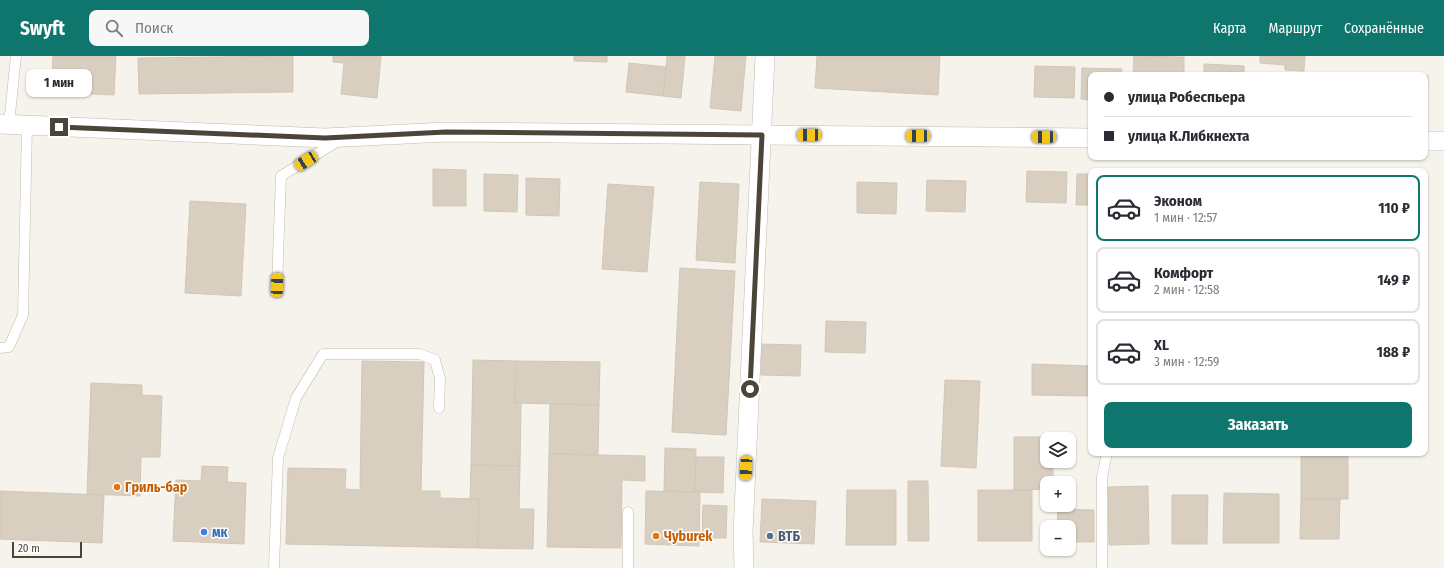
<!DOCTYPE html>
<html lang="ru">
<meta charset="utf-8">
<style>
:root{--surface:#fff;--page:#f7f7f7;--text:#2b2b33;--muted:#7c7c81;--line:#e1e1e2;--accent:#0f766e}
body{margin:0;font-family:"Fira Sans Condensed",sans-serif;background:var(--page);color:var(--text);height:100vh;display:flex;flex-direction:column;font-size:15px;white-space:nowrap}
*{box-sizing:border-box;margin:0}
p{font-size:13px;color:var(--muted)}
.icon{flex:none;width:22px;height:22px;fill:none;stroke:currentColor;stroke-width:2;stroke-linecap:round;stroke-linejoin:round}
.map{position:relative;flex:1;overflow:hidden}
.sheet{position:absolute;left:1088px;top:112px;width:340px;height:288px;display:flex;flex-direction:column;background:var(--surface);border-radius:8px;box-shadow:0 1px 3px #0004}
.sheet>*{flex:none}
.top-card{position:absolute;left:1088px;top:16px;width:340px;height:88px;border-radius:8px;box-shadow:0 1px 3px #0004;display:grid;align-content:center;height:88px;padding:0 16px;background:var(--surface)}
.buttons{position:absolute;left:1040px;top:376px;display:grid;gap:8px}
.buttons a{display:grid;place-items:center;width:36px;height:36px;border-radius:8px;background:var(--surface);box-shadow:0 1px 3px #0004;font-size:20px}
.scale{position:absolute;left:12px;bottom:10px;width:70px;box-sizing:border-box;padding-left:4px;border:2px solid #4b4439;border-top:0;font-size:11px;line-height:14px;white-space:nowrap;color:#4b4439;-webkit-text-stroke:3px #fff;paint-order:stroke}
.end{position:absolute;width:18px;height:18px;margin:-9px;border:5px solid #4b4439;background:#fff;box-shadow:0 0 0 2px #fff}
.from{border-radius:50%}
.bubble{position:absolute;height:28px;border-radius:8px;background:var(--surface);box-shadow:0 1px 3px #0004;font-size:13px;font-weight:700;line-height:28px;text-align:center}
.car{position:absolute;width:12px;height:24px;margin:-12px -6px;border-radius:5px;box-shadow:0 0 3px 1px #0007;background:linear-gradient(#f5c518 24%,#345 0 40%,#f5c518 0 76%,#345 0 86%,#f5c518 0)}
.top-card b{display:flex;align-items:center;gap:14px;height:38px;font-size:15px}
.top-card b+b{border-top:1px solid var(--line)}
.top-card i{width:10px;height:10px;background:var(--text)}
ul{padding:7px 0 0;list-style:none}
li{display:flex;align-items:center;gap:12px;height:66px;margin:0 8px 6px;padding:0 8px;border:2px solid var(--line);border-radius:8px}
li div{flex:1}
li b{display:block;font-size:15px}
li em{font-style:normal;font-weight:700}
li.current{border-color:var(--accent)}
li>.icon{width:36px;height:36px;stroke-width:1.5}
.primary-button{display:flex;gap:8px;margin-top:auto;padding:8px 16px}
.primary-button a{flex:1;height:46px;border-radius:8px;background:var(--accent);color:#fff;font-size:16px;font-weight:700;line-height:46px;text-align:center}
header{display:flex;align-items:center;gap:24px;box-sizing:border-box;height:56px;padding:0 20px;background:var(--accent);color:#fff}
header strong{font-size:19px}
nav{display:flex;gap:22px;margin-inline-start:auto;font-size:14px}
.search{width:280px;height:36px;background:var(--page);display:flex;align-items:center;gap:10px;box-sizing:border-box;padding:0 14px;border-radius:8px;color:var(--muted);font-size:15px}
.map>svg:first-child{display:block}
.building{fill:#d8cfc1;stroke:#d3c7b4}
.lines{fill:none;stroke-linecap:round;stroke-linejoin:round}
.service-casing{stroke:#c2bbae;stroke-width:11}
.minor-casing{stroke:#c2bbae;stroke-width:20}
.service{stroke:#fff;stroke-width:10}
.minor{stroke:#fff;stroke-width:19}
.route{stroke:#4b4439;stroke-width:5}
.food-dot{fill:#e8710a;stroke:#fff;stroke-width:1.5}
.shop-dot{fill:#3f7fe0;stroke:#fff;stroke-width:1.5}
.service-dot{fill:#5c6f8a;stroke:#fff;stroke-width:1.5}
.labels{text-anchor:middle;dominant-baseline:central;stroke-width:3;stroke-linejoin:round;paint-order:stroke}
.food-label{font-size:14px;font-weight:bold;fill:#c56008;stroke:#fff;text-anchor:start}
.shop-label{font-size:14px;font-weight:bold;fill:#366cbe;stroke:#fff;text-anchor:start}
.service-label{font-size:14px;font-weight:bold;fill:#4e5e75;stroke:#fff;text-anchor:start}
</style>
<header>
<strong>Swyft</strong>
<div class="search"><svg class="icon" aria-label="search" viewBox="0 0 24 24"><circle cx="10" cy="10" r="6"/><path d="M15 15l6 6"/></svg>Поиск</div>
<nav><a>Карта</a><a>Маршрут</a><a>Сохранённые</a></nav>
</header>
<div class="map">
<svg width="1444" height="512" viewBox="0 0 1444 512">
<rect width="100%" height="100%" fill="#f6f3ec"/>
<!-- building -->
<g class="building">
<polygon points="53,0 116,0 114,39 51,36"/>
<polygon points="293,0 293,36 139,38 138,2"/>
<polygon points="333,0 381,0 377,42 341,38 344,7 333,6"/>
<polygon points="574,0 607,0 607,6 574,5"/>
<polygon points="667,0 685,0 681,42 663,40"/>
<polygon points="715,0 746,0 741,55 710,52"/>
<polygon points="817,0 940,0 938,39 815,32"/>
<polygon points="1134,0 1184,1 1184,19 1133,19"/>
<polygon points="1260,0 1305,0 1304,15 1285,14 1285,9 1260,7"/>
<polygon points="629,7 666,11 663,40 626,36"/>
<polygon points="1204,8 1244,10 1244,19 1204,19"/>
<polygon points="1035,10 1075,11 1074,42 1034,41"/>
<polygon points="1082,12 1122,13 1121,19 1091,19 1091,44 1081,43"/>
<polygon points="1425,20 1428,20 1427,51 1425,51"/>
<polygon points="433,113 466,114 466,150 433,150"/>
<polygon points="1027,115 1067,116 1066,147 1026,146"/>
<polygon points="484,118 518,119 517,156 484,155"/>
<polygon points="1077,118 1091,118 1091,149 1076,149"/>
<polygon points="526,122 560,123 559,160 526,159"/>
<polygon points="927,124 966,125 965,156 926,155"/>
<polygon points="700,126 739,128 735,207 696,204"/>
<polygon points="857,126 897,127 896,158 857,157"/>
<polygon points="608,128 654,131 647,216 602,213"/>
<polygon points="190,145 246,148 241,240 185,237"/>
<polygon points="680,212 735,215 726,379 672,376"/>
<polygon points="826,265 866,266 865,297 825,296"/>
<polygon points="761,288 801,289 800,320 761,319"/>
<polygon points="473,304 516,305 515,347 521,347 520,410 471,409"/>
<polygon points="362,305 424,306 421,435 440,435 440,442 479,443 478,492 286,488 288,412 346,413 345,433 360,434"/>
<polygon points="516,305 600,306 599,349 515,347"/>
<polygon points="1032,308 1091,310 1091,340 1032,339"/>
<polygon points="945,324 980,325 976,412 941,410"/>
<polygon points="91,327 142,329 142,339 162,340 160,401 141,401 140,440 87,438"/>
<polygon points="550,348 599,349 598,399 549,398"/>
<polygon points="1014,381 1053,381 1053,383 1047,383 1047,405 1053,405 1053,427 1047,427 1047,433 1014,434"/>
<polygon points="665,392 696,393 695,436 664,435"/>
<rect x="1301" y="397" width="47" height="46"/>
<polygon points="549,398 645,400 645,425 622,424 621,492 547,491"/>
<polygon points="696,401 724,401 723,437 695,436"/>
<polygon points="471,409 520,410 519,453 534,453 533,493 478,492 479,443 470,443"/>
<polygon points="202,410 228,411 227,426 246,427 244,488 173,485 176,424 201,425"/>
<polygon points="908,425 928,425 929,485 908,485"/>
<polygon points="1148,430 1149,488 1109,489 1108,431"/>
<polygon points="847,434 896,434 896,489 846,489"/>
<rect x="978" y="434" width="54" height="51"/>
<polygon points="0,435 104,439 102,487 0,483"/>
<polygon points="646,435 700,436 699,490 645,488"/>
<polygon points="1224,437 1279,438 1279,487 1223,487"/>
<polygon points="1172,439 1208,439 1207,488 1172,488"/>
<polygon points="762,443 816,445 814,488 760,486"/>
<polygon points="1301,443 1340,443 1339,483 1300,483"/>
<polygon points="703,449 727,450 726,482 702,482"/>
<polygon points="1058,453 1094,454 1094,486 1069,486 1069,471 1057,471"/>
</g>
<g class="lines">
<defs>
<g id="service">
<polyline points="9,68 16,0"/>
<polyline points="277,229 281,120 338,85"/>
<polyline points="0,292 9,291 23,259 27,70"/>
<polyline points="274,512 278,402 296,342 323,298 420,298 435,304 440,323 439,352"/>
<polyline points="628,512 628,456"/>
<polyline points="1102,512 1102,421 1107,397"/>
</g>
<g id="minor">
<polyline points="0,68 325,82 446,76 1091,82"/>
<polyline points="1425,85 1444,85"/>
<polyline points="744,512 743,476 765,0"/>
</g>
</defs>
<!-- service casing -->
<use href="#service" class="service-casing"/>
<!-- minor casing -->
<use href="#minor" class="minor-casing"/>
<!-- service -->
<use href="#service" class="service"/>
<!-- minor -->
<use href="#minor" class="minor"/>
</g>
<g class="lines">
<!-- route -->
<polyline class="route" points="59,71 325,82 446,76 762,79 750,333"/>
</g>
<!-- markers -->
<g class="food-dot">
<circle cx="117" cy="431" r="4"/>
<circle cx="656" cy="480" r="4"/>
</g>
<circle class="shop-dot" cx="204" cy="476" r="4"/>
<circle class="service-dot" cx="770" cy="480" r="4"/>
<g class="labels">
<!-- food labels -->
<g class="food-label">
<text x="125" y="431">Гриль-бар</text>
<text x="664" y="480">Чуburek</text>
</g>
<!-- shop labels -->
<g class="shop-label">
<text x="212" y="476">мк</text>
</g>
<!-- service labels -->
<g class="service-label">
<text x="778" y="480">ВТБ</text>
</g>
</g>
</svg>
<div class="buttons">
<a><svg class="icon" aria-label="layers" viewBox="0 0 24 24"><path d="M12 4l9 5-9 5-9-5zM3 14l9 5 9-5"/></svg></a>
<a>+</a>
<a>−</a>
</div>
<div class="scale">20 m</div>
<i class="end from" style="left:750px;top:333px"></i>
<i class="end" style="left:59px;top:71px"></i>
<div class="bubble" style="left:26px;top:13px;width:66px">1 мин</div>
<i class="car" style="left:809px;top:79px;rotate:270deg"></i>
<i class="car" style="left:918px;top:80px;rotate:270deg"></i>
<i class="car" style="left:1044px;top:81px;rotate:270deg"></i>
<i class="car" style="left:306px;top:105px;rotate:238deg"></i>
<i class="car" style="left:277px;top:229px;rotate:2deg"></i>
<i class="car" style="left:746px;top:412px;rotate:183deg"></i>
<div class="top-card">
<b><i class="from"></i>улица Робеспьера</b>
<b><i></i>улица К.Либкнехта</b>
</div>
<section class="sheet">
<ul>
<li class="current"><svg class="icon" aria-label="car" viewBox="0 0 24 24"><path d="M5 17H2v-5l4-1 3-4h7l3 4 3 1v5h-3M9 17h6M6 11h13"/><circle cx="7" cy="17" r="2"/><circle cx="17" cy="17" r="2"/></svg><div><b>Эконом</b><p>1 мин · 12:57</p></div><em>110 ₽</em></li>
<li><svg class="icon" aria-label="car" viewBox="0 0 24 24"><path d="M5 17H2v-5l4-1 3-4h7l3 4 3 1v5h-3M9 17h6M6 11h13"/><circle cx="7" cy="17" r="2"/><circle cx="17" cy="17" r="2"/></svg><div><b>Комфорт</b><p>2 мин · 12:58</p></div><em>149 ₽</em></li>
<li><svg class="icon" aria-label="car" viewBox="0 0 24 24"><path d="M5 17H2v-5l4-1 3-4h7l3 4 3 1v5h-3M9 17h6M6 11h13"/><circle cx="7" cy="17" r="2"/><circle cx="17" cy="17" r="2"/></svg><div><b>XL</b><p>3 мин · 12:59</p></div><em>188 ₽</em></li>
</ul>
<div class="primary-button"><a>Заказать</a></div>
</section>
</div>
